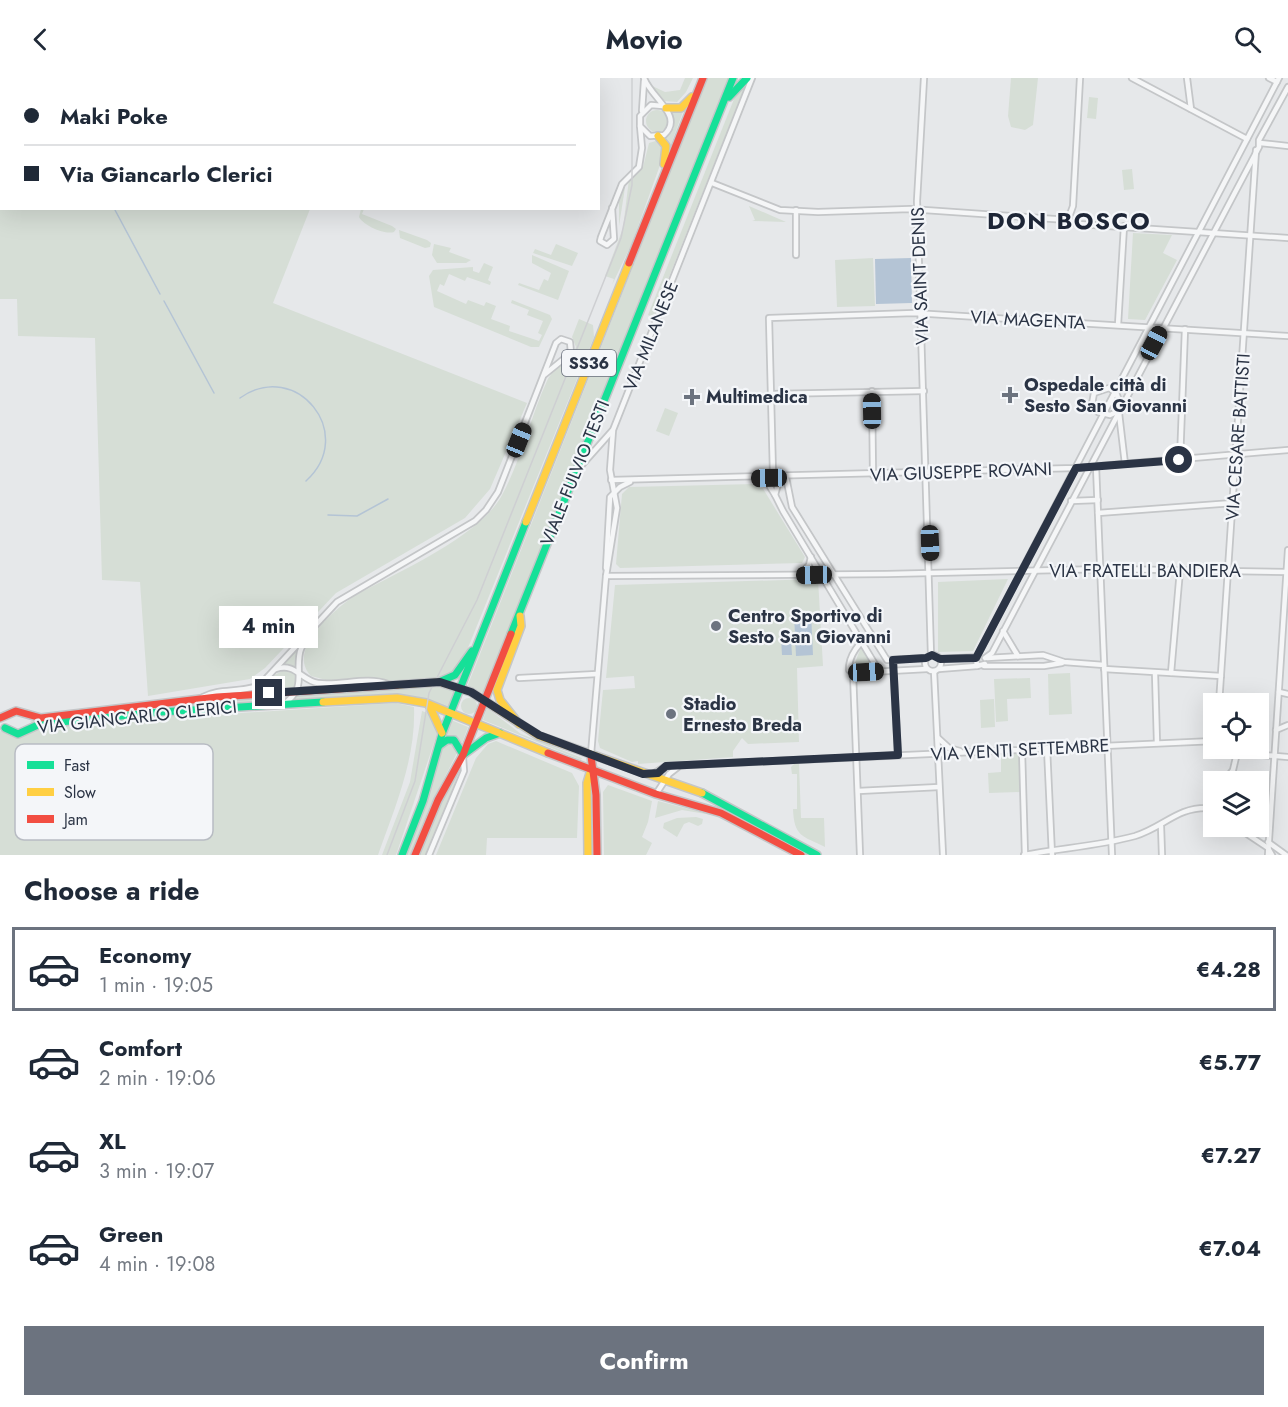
<!DOCTYPE html>
<meta charset="utf-8">
<style>
:root{--surface:#fff;--page:#f6f6f7;--text:#1f2937;--muted:#747a83;--line:#e0e1e3;--accent:#6c737f}
body{margin:0;font-family:Jost,sans-serif;background:var(--page);color:var(--text);height:100vh;display:flex;flex-direction:column;font-size:22px;white-space:nowrap}
*{box-sizing:border-box;margin:0}
p{font-size:20px;color:var(--muted)}
.icon{flex:none;width:33px;height:33px;fill:none;stroke:currentColor;stroke-width:2;stroke-linecap:round;stroke-linejoin:round}
.map{position:relative;height:777px;overflow:hidden}
.side{display:flex;flex-direction:column;background:var(--surface);flex:1}
.side>*{flex:none}
.hud{position:absolute;left:0px;top:0px;width:600px;height:132px;box-shadow:0 6px 24px #0002;display:grid;align-content:center;height:132px;padding:0 24px;background:var(--surface)}
.controls{position:absolute;left:1203px;top:615px;display:grid;gap:12px}
.controls a{display:grid;place-items:center;width:66px;height:66px;border-radius:0px;background:var(--surface);box-shadow:0 6px 24px #0002;font-size:30px}
.end{position:absolute;width:27px;height:27px;margin:-14px;border:8px solid #2b3445;background:#fff;box-shadow:0 0 0 3px #fff}
.from{border-radius:50%}
.bubble{position:absolute;height:42px;border-radius:0px;background:var(--surface);box-shadow:0 6px 24px #0002;font-size:20px;font-weight:700;line-height:42px;text-align:center}
.car{position:absolute;width:18px;height:36px;margin:-18px -9px;border-radius:8px;box-shadow:0 0 4px 2px #0007;background:linear-gradient(#222 24%,#8ab4d8 0 40%,#222 0 76%,#8ab4d8 0 86%,#222 0)}
.hud b{display:flex;align-items:center;gap:21px;height:57px;font-size:22px}
.hud b+b{border-top:2px solid var(--line)}
.hud i{width:15px;height:15px;background:var(--text)}
ul{padding:0;list-style:none}
li{display:flex;align-items:center;gap:18px;height:84px;margin:0 12px 9px;padding:0 12px;border:3px solid transparent;border-radius:0px}
li div{flex:1}
li b{display:block;font-size:22px}
li em{font-style:normal;font-weight:700}
li.on{border-color:var(--accent)}
li>.icon{width:54px;height:54px;stroke-width:1.5}
h2{padding:0 24px;font-size:27px;line-height:72px}
.primary-button{display:flex;gap:12px;margin-top:auto;padding:12px 24px}
.primary-button a{flex:1;height:69px;border-radius:0px;background:var(--accent);color:#fff;font-size:24px;font-weight:700;line-height:69px;text-align:center}
header{display:flex;justify-content:space-between;align-items:center;height:78px;padding:0 24px;background:var(--surface);font-size:27px;font-weight:700}
.map>svg:first-child{display:block}
.green{fill:#d6ded6}
.water{fill:#b4c4d5}
.lines{fill:none;stroke-linecap:round;stroke-linejoin:round}
.stream{stroke:#b4c4d5;stroke-width:1.5}
.street-casing{stroke:#c4c6c8;stroke-width:8}
.fast-casing{stroke:#c4c6c8;stroke-width:10}
.slow-casing{stroke:#c4c6c8;stroke-width:10}
.jam-casing{stroke:#c4c6c8;stroke-width:10}
.street{stroke:#f5f6f7;stroke-width:4.5}
.fast{stroke:#16e098;stroke-width:7}
.slow{stroke:#ffcf43;stroke-width:7}
.jam{stroke:#f24e42;stroke-width:7}
.tram{stroke:#cecfd2;stroke-width:1.5}
.route{stroke:#2b3445;stroke-width:8}
.poi-dot{fill:#6c737f;stroke:#f4f6f9;stroke-width:2}
.labels{text-anchor:middle;dominant-baseline:central;stroke-width:4.5;stroke-linejoin:round;paint-order:stroke}
.shield{fill:#f4f6f9;stroke:#676e7b;stroke-width:1.5}
.shield-label{font-size:16px;font-weight:bold;fill:#2b3445}
.street-label{font-size:18px;fill:#2b3445;stroke:#f4f6f9}
.poi-label{font-size:18px;font-weight:bold;fill:#2b3445;stroke:#f4f6f9;text-anchor:start}
.district-label{font-size:24px;font-weight:bold;letter-spacing:1.5px;fill:#1d2536;stroke:#f4f6f9}
.key{fill:#f4f6f9;stroke:#b8bcc3;stroke-width:1.5}
.key-label{font-size:16px;fill:#2b3445}
</style>
<header><svg class="icon" aria-label="back" viewBox="0 0 24 24"><path d="M15 5l-7 7 7 7"/></svg>Movio<svg class="icon" aria-label="search" viewBox="0 0 24 24"><circle cx="10" cy="10" r="6"/><path d="M15 15l6 6"/></svg></header>
<div class="map">
<svg width="1288" height="777" viewBox="0 0 1288 777">
<rect width="100%" height="100%" fill="#e6e8ea"/>
<!-- green -->
<g class="green">
<polygon points="0,0 363,0 2,2 2,130 310,131 273,225 527,325 490,411 465,440 336,515 265,590 250,601 148,618 140,504 102,502 95,260 18,258 17,221 0,221"/>
<polygon points="685,0 693,0 686,14 677,24 665,23 655,12 652,14 648,6 665,14 680,12"/>
<polygon points="707,0 728,0 483,615 467,609"/>
<polygon points="1011,0 1038,0 1033,47 1025,52 1011,49 1008,38"/>
<polygon points="746,6 653,239 648,237 736,16"/>
<polygon points="1089,19 1098,20 1096,41 1087,40"/>
<polygon points="684,31 670,69 669,69 664,61 674,50 672,35"/>
<circle cx="657" cy="43" r="11"/>
<polygon points="659,62 662,64 664,76 632,165 612,207 614,201 605,198 623,150 629,101 643,89 649,65"/>
<polygon points="1132,91 1134,111 1124,112 1122,92"/>
<polygon points="626,103 619,148 619,123"/>
<polygon points="749,128 786,144 752,143 755,142"/>
<path d="M361,131H364L362,136L392,148L396,151L394,154C385,157 364,148 359,139Z"/>
<polygon points="399,152 427,162 431,165 430,169 425,170 400,160"/>
<polygon points="1133,155 1172,157 1163,175 1177,182 1145,242 1128,241"/>
<polygon points="434,166 451,170 449,174 471,182 466,185 437,185 432,177"/>
<polygon points="556,166 578,175 572,188 533,175 535,171 551,177"/>
<polygon points="532,177 569,193 558,222 518,207 519,205 539,212 544,201 548,203 551,195 532,185"/>
<polygon points="873,180 875,228 837,229 835,182"/>
<polygon points="484,185 493,189 488,202 491,204 490,207 467,199 465,203 449,196 444,208 440,206 437,213 466,226 468,222 484,228 486,224 496,228 491,241 510,248 509,253 539,263 542,257 538,255 543,243 527,237 529,232 511,225 512,222 550,237 552,241 539,269 531,269 434,229 429,198 433,192 473,189 473,193 479,195"/>
<path d="M579,241L593,247L594,259L461,587L448,599L426,603L326,602L311,598C286,572 333,533 354,518C396,495 477,460 501,419C521,383 530,340 547,303C554,288 570,287 576,269L572,259Z"/>
<polygon points="665,330 678,335 669,358 656,353"/>
<polygon points="755,406 762,409 805,479 802,485 620,490 616,486 622,416 629,409"/>
<polygon points="818,501 823,588 797,590 799,664 748,666 742,660 733,673 733,679 638,686 638,683 632,684 600,670 598,663 603,612 635,610 634,598 606,600 615,507"/>
<polygon points="1008,501 973,573 938,574 938,504"/>
<polygon points="305,560 297,576 297,591 280,587"/>
<polygon points="861,569 874,590 853,590"/>
<polygon points="285,591 293,594 296,599 295,611 269,612 273,598"/>
<polygon points="1070,595 1072,636 1049,637 1048,596"/>
<polygon points="1030,600 1031,620 1007,621 1008,643 996,644 994,601"/>
<polygon points="438,609 454,613 448,629 419,619 398,617 293,621 297,617"/>
<polygon points="269,618 273,623 32,646 30,643"/>
<circle cx="469" cy="628" r="8"/>
<polygon points="994,621 995,649 981,650 980,622"/>
<path d="M396,625L414,629C416,681 395,729 378,777H0V653L16,660L40,648L147,637L227,636Z"/>
<polygon points="487,630 521,656 582,680 581,682 483,642"/>
<polygon points="422,633 430,636 438,652 436,659 396,777 382,777 410,704"/>
<polygon points="451,642 468,649 462,665 454,657 445,658"/>
<polygon points="496,663 572,695 579,708 577,760 487,760 486,777 436,777 476,680 488,666"/>
<polygon points="448,665 453,665 458,672 456,677 430,728 410,777 406,777 443,670"/>
<polygon points="1001,676 1019,676 1020,714 989,715 988,695 1001,694"/>
<path d="M794,686H799L801,740H824L825,769C803,758 794,759 793,731H797V696H792L791,689Z"/>
<polygon points="461,689 427,777 420,777 439,729"/>
<polygon points="608,707 652,723 648,744 642,759 652,765 646,777 604,777 603,714"/>
<polygon points="658,723 712,737 682,732 655,740"/>
<polygon points="696,739 703,741 702,746 698,748 689,744 684,746 677,759 663,750 664,745 677,740"/>
</g>
<!-- water -->
<g class="water">
<polygon points="911,180 912,225 876,226 875,181"/>
<polygon points="811,535 813,577 796,578 794,536"/>
<polygon points="781,560 791,560 792,577 782,577"/>
</g>
<g class="lines">
<!-- stream -->
<g class="stream">
<polyline points="0,79 2,80"/>
<polyline points="115,132 160,216"/>
<polyline points="164,223 214,315"/>
<path d="M240,320C296,280 358,356 306,403"/>
<polyline points="328,437 357,438 388,421"/>
</g>
<defs>
<g id="street">
<path d="M644,0C651,20 685,38 664,57L650,58L640,48V38L651,27L663,28"/>
<polyline points="924,0 917,123 931,577"/>
<polyline points="1132,0 1247,61"/>
<polyline points="1187,0 1191,31"/>
<polyline points="1269,0 1277,4"/>
<polyline points="642,33 644,3"/>
<polyline points="1260,65 1288,68"/>
<polyline points="712,105 780,132 818,134 910,131 1068,142 1078,146 1288,160"/>
<polyline points="612,130 614,161 607,167 600,163 601,159 622,106 639,89 642,70 640,48"/>
<polyline points="796,132 796,177"/>
<polyline points="1068,142 1073,128 1080,0"/>
<polyline points="1118,247 1124,148"/>
<polyline points="872,313 873,397"/>
<polyline points="771,316 924,313"/>
<polyline points="1119,333 1110,337 1098,334 1092,326 1094,315 1109,310 1116,314 1121,329"/>
<polyline points="1119,335 1125,386"/>
<polyline points="1180,382 1185,251"/>
<polyline points="1096,388 1112,777"/>
<polyline points="580,389 612,353"/>
<polyline points="780,399 775,417 783,433 879,593"/>
<polyline points="786,399 792,429 887,582 926,580"/>
<polyline points="611,402 1076,390 1288,372"/>
<polyline points="775,417 770,409 769,400 773,396 769,240 914,235 1288,258"/>
<polyline points="1071,423 1098,422"/>
<polyline points="1098,435 1233,425"/>
<polyline points="606,490 610,419 620,409 630,404"/>
<polyline points="800,497 809,487 811,479"/>
<polyline points="606,498 887,496 1105,491 1288,494"/>
<polyline points="1003,553 1018,578"/>
<path d="M871,556C860,563 848,578 849,592L853,595L927,591"/>
<circle cx="933" cy="585" r="8"/>
<polyline points="976,580 1279,0"/>
<polyline points="976,580 977,588 985,586"/>
<polyline points="985,580 992,575 1259,69 1259,62 1288,9"/>
<polyline points="987,580 1043,577 1064,584 1104,587"/>
<polyline points="940,581 977,579"/>
<polyline points="893,582 898,677"/>
<polyline points="984,588 1044,588 1062,585"/>
<path d="M276,591C295,584 302,603 318,605C341,608 366,598 388,606"/>
<polyline points="939,591 977,588"/>
<polyline points="1104,591 1221,598"/>
<polyline points="934,593 943,777"/>
<polyline points="853,595 860,777"/>
<polyline points="1155,595 1157,665"/>
<polyline points="1171,595 1180,492"/>
<path d="M268,599C267,613 270,620 284,626C307,609 295,597 300,574C302,566 308,560 312,553"/>
<polyline points="519,600 597,596"/>
<polyline points="1279,614 1288,616"/>
<path d="M203,619C220,609 243,616 261,606L337,524L475,443L486,432L498,414L556,265L561,261L570,264L571,275L544,297"/>
<polyline points="1219,626 1256,72"/>
<polyline points="1276,652 1288,647"/>
<polyline points="938,660 949,670 960,673"/>
<polyline points="1047,670 1052,777"/>
<polyline points="1227,670 1237,675 1288,679"/>
<polyline points="1022,672 1025,777"/>
<polyline points="591,676 606,498 617,430 610,392 613,352 752,0"/>
<polyline points="653,696 666,688 1214,663"/>
<polyline points="1224,704 1233,692 1237,675"/>
<polyline points="858,713 939,709"/>
<polyline points="656,716 669,696 678,689"/>
<polyline points="1161,748 1162,777"/>
<polyline points="1235,748 1268,770 1272,777"/>
<polyline points="1268,764 1286,777"/>
<polyline points="429,777 464,693 463,679"/>
<path d="M1024,777C1061,770 1099,768 1135,758C1164,749 1177,729 1208,730L1214,715"/>
<polyline points="1268,777 1288,472"/>
</g>
<g id="fast">
<polyline points="729,19 747,0"/>
<polyline points="511,556 733,0"/>
<polyline points="439,604 455,597 472,573"/>
<polyline points="5,650 18,656 40,646 160,634 323,624"/>
<polyline points="440,667 447,662 454,662 462,675"/>
<polyline points="463,677 486,660 500,655"/>
<polyline points="702,715 817,777"/>
<polyline points="402,777 423,723 442,656 526,444"/>
</g>
<g id="slow">
<polyline points="666,30 681,30 692,19"/>
<polyline points="658,58 666,68 664,86"/>
<polyline points="526,444 629,185"/>
<polyline points="397,607 439,604 471,614 539,658 702,715"/>
<polyline points="323,624 397,620 426,625 548,675"/>
<polyline points="429,627 442,655"/>
<polyline points="519,646 500,622 497,612 521,548 520,538"/>
<polyline points="588,777 587,705 591,692"/>
</g>
<g id="jam">
<polyline points="629,185 703,0"/>
<polyline points="0,640 16,633 41,640 217,619 397,607"/>
<polyline points="548,675 656,716 721,735 801,777"/>
<polyline points="591,678 596,717 597,777"/>
<polyline points="415,777 438,722 463,677 511,556"/>
</g>
</defs>
<!-- street casing -->
<use href="#street" class="street-casing"/>
<!-- fast casing -->
<use href="#fast" class="fast-casing"/>
<!-- slow casing -->
<use href="#slow" class="slow-casing"/>
<!-- jam casing -->
<use href="#jam" class="jam-casing"/>
<!-- street -->
<use href="#street" class="street"/>
<!-- fast -->
<use href="#fast" class="fast"/>
<!-- slow -->
<use href="#slow" class="slow"/>
<!-- jam -->
<use href="#jam" class="jam"/>
<!-- tram -->
<polyline class="tram" points="387,777 415,703 429,615 477,522 621,160 632,107 632,0"/>
</g>
<g class="lines">
<!-- route -->
<polyline class="route" points="269,615 440,604 471,614 539,657 643,696 658,695 666,688 898,677 893,582 926,580 932,577 940,581 976,580 1076,390 1179,382"/>
</g>
<!-- markers -->
<g class="poi-dot">
<path d="M1007 308h6v6h6v6h-6v6h-6v-6h-6v-6h6z"/>
<path d="M689 310h6v6h6v6h-6v6h-6v-6h-6v-6h6z"/>
<circle cx="716" cy="548" r="6"/>
<circle cx="671" cy="636" r="6"/>
</g>
<g class="labels">
<!-- shield labels -->
<rect class="shield" x="562" y="272" width="54" height="26" rx="4.5"/>
<g class="shield-label">
<text x="589" y="285">SS36</text>
</g>
<!-- street labels -->
<g class="street-label">
<text transform="translate(920 198) rotate(-92)">VIA SAINT DENIS</text>
<text transform="translate(1028 242) rotate(3)">VIA MAGENTA</text>
<text transform="translate(651 258) rotate(-68)">VIA MILANESE</text>
<text transform="translate(1238 359) rotate(-86)">VIA CESARE BATTISTI</text>
<text transform="translate(961 394) rotate(-2)">VIA GIUSEPPE ROVANI</text>
<text transform="translate(575 395) rotate(-68)">VIALE FULVIO TESTI</text>
<text x="1145" y="493">VIA FRATELLI BANDIERA</text>
<text transform="translate(137 639) rotate(-6)">VIA GIANCARLO CLERICI</text>
<text transform="translate(1020 672) rotate(-3)">VIA VENTI SETTEMBRE</text>
</g>
<!-- poi labels -->
<g class="poi-label">
<text x="1024" y="307">Ospedale città di<tspan x="1024" dy="21">Sesto San Giovanni</tspan></text>
<text x="706" y="319">Multimedica</text>
<text x="728" y="538">Centro Sportivo di<tspan x="728" dy="21">Sesto San Giovanni</tspan></text>
<text x="683" y="626">Stadio<tspan x="683" dy="21">Ernesto Breda</tspan></text>
</g>
<!-- district labels -->
<g class="district-label">
<text x="1069" y="142">DON BOSCO</text>
</g>
</g>
<!-- legend -->
<rect x="15" y="666" width="198" height="96" rx="9" class="key"/>
<rect x="27" y="683" width="27" height="8" fill="#16e098"/>
<rect x="27" y="710" width="27" height="8" fill="#ffcf43"/>
<rect x="27" y="737" width="27" height="8" fill="#f24e42"/>
<g class="key-label">
<text x="64" y="693">Fast</text>
<text x="64" y="720">Slow</text>
<text x="64" y="747">Jam</text>
</g>
</svg>
<div class="controls">
<a><svg class="icon" aria-label="locate" viewBox="0 0 24 24"><circle cx="12" cy="12" r="6"/><path d="M12 2v4M12 18v4M2 12h4M18 12h4"/></svg></a>
<a><svg class="icon" aria-label="layers" viewBox="0 0 24 24"><path d="M12 4l9 5-9 5-9-5zM3 14l9 5 9-5"/></svg></a>
</div>
<i class="end from" style="left:1179px;top:382px"></i>
<i class="end" style="left:269px;top:615px"></i>
<div class="bubble" style="left:219px;top:528px;width:99px">4 min</div>
<i class="car" style="left:1154px;top:265px;rotate:28deg"></i>
<i class="car" style="left:872px;top:333px;rotate:359deg"></i>
<i class="car" style="left:519px;top:362px;rotate:22deg"></i>
<i class="car" style="left:769px;top:400px;rotate:269deg"></i>
<i class="car" style="left:930px;top:465px;rotate:178deg"></i>
<i class="car" style="left:814px;top:497px;rotate:269deg"></i>
<i class="car" style="left:866px;top:594px;rotate:87deg"></i>
<div class="hud">
<b><i class="from"></i>Maki Poke</b>
<b><i></i>Via Giancarlo Clerici</b>
</div>
</div>
<section class="side">
<h2>Choose a ride</h2>
<ul>
<li class="on"><svg class="icon" aria-label="car" viewBox="0 0 24 24"><path d="M5 17H2v-5l4-1 3-4h7l3 4 3 1v5h-3M9 17h6M6 11h13"/><circle cx="7" cy="17" r="2"/><circle cx="17" cy="17" r="2"/></svg><div><b>Economy</b><p>1 min · 19:05</p></div><em>€4.28</em></li>
<li><svg class="icon" aria-label="car" viewBox="0 0 24 24"><path d="M5 17H2v-5l4-1 3-4h7l3 4 3 1v5h-3M9 17h6M6 11h13"/><circle cx="7" cy="17" r="2"/><circle cx="17" cy="17" r="2"/></svg><div><b>Comfort</b><p>2 min · 19:06</p></div><em>€5.77</em></li>
<li><svg class="icon" aria-label="car" viewBox="0 0 24 24"><path d="M5 17H2v-5l4-1 3-4h7l3 4 3 1v5h-3M9 17h6M6 11h13"/><circle cx="7" cy="17" r="2"/><circle cx="17" cy="17" r="2"/></svg><div><b>XL</b><p>3 min · 19:07</p></div><em>€7.27</em></li>
<li><svg class="icon" aria-label="car" viewBox="0 0 24 24"><path d="M5 17H2v-5l4-1 3-4h7l3 4 3 1v5h-3M9 17h6M6 11h13"/><circle cx="7" cy="17" r="2"/><circle cx="17" cy="17" r="2"/></svg><div><b>Green</b><p>4 min · 19:08</p></div><em>€7.04</em></li>
</ul>
<div class="primary-button"><a>Confirm</a></div>
</section>
